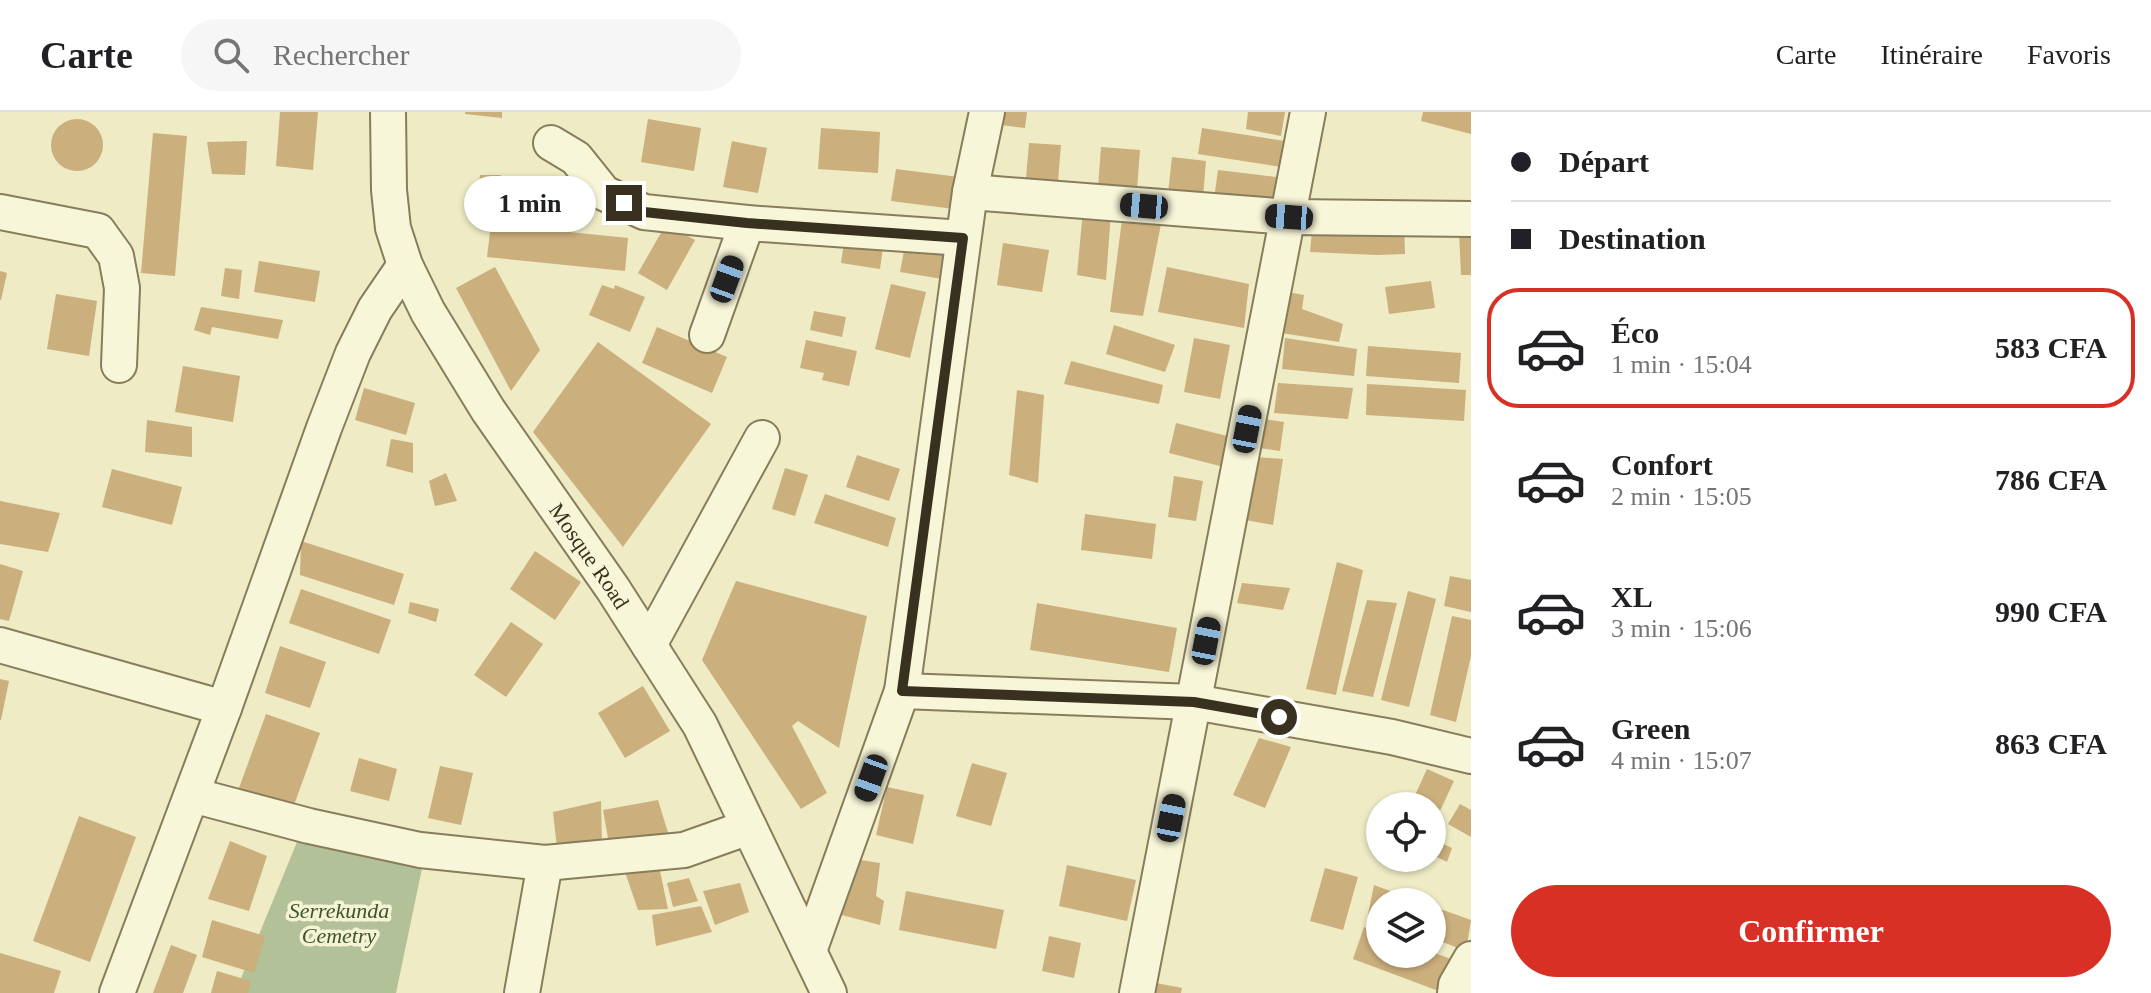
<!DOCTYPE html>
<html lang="fr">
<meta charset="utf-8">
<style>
:root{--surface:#fff;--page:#f6f6f6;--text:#202124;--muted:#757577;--line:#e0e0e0;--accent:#d93025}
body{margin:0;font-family:"Times New Roman",serif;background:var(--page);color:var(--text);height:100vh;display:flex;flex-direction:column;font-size:30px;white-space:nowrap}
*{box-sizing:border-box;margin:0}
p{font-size:26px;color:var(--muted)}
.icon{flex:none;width:44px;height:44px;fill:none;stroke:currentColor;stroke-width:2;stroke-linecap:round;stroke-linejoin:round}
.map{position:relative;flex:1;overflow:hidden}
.drawer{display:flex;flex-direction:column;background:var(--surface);width:680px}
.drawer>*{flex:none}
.hud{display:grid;align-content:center;height:176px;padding:0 40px;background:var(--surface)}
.tools{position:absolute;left:1366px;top:680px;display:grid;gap:16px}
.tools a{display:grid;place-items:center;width:80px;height:80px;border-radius:50%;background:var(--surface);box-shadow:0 2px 6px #0004;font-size:40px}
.end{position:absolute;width:36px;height:36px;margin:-18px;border:10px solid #39311f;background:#fff;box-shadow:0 0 0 4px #fff}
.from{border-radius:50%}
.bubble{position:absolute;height:56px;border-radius:28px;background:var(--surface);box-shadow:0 2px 6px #0004;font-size:26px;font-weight:700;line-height:56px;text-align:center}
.car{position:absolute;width:24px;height:48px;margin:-24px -12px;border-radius:10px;box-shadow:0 0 6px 2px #0007;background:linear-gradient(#222 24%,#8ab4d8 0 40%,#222 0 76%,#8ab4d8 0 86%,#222 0)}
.hud b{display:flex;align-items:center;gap:28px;height:76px;font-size:30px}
.hud b+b{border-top:2px solid var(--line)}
.hud i{width:20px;height:20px;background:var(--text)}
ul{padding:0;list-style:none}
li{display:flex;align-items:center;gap:24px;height:120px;margin:0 16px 12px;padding:0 24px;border:4px solid transparent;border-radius:32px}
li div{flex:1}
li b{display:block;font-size:30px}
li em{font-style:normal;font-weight:700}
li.current{border-color:var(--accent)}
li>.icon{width:72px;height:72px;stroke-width:1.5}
.primary-button{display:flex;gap:16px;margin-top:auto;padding:16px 40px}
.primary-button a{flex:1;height:92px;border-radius:48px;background:var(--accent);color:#fff;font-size:32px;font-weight:700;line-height:92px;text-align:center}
header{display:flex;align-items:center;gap:48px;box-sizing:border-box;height:112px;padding:0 40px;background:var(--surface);border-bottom:2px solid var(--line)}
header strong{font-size:38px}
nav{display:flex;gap:44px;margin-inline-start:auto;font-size:28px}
.search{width:560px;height:72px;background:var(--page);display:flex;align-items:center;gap:20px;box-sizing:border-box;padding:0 28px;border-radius:44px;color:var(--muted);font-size:30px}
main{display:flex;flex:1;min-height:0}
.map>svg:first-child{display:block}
.cemetery{fill:#b3c198}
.building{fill:#cbaf7c}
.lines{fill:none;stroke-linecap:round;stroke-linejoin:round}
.minor-casing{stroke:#887d5b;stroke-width:38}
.minor{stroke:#f8f6d8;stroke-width:34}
.route{stroke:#39311f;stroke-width:10}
.labels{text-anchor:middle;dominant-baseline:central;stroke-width:7;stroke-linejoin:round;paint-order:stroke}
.street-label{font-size:22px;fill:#39311f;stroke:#f5f3d5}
.park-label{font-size:22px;font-style:italic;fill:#3f5526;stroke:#f5f3d5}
</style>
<header>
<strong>Carte</strong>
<div class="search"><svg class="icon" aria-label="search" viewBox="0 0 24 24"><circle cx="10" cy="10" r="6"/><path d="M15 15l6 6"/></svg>Rechercher</div>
<nav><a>Carte</a><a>Itinéraire</a><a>Favoris</a></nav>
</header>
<main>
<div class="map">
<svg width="1471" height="881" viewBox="0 0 1471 881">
<rect width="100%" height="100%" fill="#eeebc5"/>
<!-- cemetery -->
<polygon class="cemetery" points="297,730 424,747 396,881 235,881"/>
<!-- building -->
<g class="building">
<polygon points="280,0 318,0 313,58 276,54"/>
<polygon points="465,0 502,0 502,6 465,2"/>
<polygon points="1003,0 1027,0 1025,16 1001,13"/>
<polygon points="1248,0 1285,0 1281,24 1246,17"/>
<polygon points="1423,0 1471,0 1471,22 1421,9"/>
<polygon points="648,7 701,16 694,59 641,50"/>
<circle cx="77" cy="33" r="26"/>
<polygon points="821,16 880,20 878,61 818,57"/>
<polygon points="1202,16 1285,29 1281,55 1198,42"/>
<polygon points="153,21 187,24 175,164 141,161"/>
<polygon points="247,29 245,63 212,62 207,30"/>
<polygon points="732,29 767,36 758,81 723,75"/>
<polygon points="1029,31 1061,33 1058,69 1026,66"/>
<polygon points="1101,35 1140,38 1137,78 1098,75"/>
<polygon points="1172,45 1206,49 1203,85 1168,81"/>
<polygon points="896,57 959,65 954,97 891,89"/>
<polygon points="1218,58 1284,66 1281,95 1214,87"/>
<polygon points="480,63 501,63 492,97 476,96"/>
<polygon points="1083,98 1111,100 1106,168 1077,163"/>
<polygon points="1313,107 1404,114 1405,142 1377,143 1310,140"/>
<polygon points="1122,108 1161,112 1143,204 1110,200"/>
<polygon points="491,112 628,126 625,159 487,145"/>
<polygon points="666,112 695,128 667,178 638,161"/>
<polygon points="1459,119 1471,119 1471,163 1461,163"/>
<polygon points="845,123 884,129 880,157 841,151"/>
<polygon points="906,128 947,134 942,167 900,160"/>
<polygon points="1003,131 1049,138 1042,180 997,173"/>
<polygon points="259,149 320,159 315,190 254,180"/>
<polygon points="495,155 540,238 511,279 456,176"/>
<polygon points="1167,155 1249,172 1244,216 1158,200"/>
<polygon points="225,156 242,158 239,187 221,184"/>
<polygon points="0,159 7,161 1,188 0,188"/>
<polygon points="1431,169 1435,196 1389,202 1385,175"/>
<polygon points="891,172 926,180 910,246 875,237"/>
<polygon points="602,173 614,177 615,173 645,185 630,220 589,203"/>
<polygon points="1282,179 1304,183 1302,197 1343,212 1339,230 1275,220"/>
<polygon points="56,182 97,189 89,244 47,237"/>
<polygon points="201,195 283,208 278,227 212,215 210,223 194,218"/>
<polygon points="814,199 846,205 842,225 810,218"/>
<polygon points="1114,213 1175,233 1165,260 1106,242"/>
<polygon points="657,215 727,245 712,281 642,251"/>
<polygon points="1194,226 1230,233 1220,287 1184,280"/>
<polygon points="1285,226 1357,237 1354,264 1282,257"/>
<polygon points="806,228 857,239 849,274 822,268 824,261 800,256"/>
<polygon points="598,230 711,312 623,435 533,320"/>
<polygon points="1368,234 1461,241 1459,271 1366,264"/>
<polygon points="1071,249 1163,273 1159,292 1064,272"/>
<polygon points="183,254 240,264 233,310 175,300"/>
<polygon points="1278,271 1353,276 1348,307 1274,301"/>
<polygon points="1367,272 1466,278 1464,309 1366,303"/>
<polygon points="364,276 415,291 406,323 355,308"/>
<polygon points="1017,278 1044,283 1038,371 1009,363"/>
<polygon points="1263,307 1284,310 1280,339 1259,336"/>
<polygon points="147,308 192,315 192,345 145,340"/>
<polygon points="1176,311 1235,326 1228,356 1169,341"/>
<polygon points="391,327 413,331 413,361 386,354"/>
<polygon points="857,343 900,357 889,389 846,375"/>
<polygon points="1257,345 1283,347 1273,413 1245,408"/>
<polygon points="785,356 808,363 795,404 772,397"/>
<polygon points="112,357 182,375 172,413 102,395"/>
<polygon points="446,361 457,389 435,394 429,369"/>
<polygon points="1174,364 1203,369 1196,409 1168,405"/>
<polygon points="825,382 896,406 888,435 814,411"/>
<polygon points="0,389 60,401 48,440 0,432"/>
<polygon points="1085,402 1156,412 1152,447 1081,438"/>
<polygon points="301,429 404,462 394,493 300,463"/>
<polygon points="535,439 581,470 555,508 510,477"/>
<polygon points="1337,450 1363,458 1336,583 1306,577"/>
<polygon points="0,452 23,459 9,509 0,507"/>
<polygon points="1450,464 1471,468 1471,500 1444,494"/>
<polygon points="736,469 867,504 839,636 798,609 792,614 827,681 801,697 702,548"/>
<polygon points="1242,471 1290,476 1283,498 1237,491"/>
<polygon points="301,477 391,508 379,542 289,511"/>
<polygon points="1408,479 1436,487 1409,595 1381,588"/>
<polygon points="1367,488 1397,491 1373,585 1342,579"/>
<polygon points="410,490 439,497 436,510 408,501"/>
<polygon points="1037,491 1177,516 1169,560 1030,538"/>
<polygon points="1452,504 1471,508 1471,544 1456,610 1430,603"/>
<polygon points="511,510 543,532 506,585 474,563"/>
<polygon points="280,534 326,550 310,596 265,581"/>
<polygon points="0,567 9,569 1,608 0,608"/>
<polygon points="643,574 670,619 625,646 598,601"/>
<polygon points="266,602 320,621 293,696 239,676"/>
<polygon points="1259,626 1291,635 1265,696 1233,683"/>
<polygon points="359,646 397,657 389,689 350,679"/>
<polygon points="972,651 1007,661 991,714 956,704"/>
<polygon points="440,654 473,661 461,713 428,706"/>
<polygon points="1427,657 1454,669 1432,716 1432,694 1410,694"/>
<polygon points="887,675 924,683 913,732 876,723"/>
<polygon points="658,688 669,724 609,732 603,698"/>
<polygon points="601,689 602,735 557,736 553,700"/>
<polygon points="1460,692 1471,698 1471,725 1448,712"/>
<polygon points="79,704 136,725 90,850 33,829"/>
<polygon points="230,729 267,744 249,799 208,787"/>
<polygon points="1439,730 1452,736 1447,750 1433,743"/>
<polygon points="854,747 880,751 876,784 884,789 880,813 838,802"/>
<polygon points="1067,753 1136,768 1127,809 1059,794"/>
<polygon points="659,754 668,797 638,798 625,760"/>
<polygon points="1325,756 1358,765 1343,818 1310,809"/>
<polygon points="689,766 698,789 673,795 667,771"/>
<polygon points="740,771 749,800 715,813 703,779"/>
<polygon points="1374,773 1420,790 1380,790 1380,807 1368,802"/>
<polygon points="906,779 1004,798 996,837 899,818"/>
<polygon points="701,794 712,820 656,834 652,803"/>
<polygon points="1432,794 1471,808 1466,839 1432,826"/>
<polygon points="212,808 265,824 254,861 202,845"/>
<polygon points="1364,815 1380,821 1380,842 1432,842 1432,840 1462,851 1444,881 1353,847"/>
<polygon points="1049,824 1081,831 1074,866 1042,859"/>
<polygon points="171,833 197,843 183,881 153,881"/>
<polygon points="0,841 61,859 54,881 0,881"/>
<polygon points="217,859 251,869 248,881 211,881"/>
<polygon points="1151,870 1182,876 1181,881 1149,881"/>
</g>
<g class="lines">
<defs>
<g id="minor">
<path id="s1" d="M388,0L389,78L393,116L405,153L428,200L488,298L613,477L700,613L829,881"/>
<polyline points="551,31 576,46 604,81 644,100 747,111 963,126"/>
<polyline points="970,80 1289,105 1471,107"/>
<polyline points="0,100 98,119 116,144 122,176 119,253"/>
<polyline points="707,223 747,111"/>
<polyline points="0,533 224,596"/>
<polyline points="649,533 762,326"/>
<polyline points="902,579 1194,590 1392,625 1471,644"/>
<polyline points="192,683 309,714 420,738 545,751 684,738 749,715"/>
<polyline points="809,839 902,579 970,80 987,0"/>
<polyline points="117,881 224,596 324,316 353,241 375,197 405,153"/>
<polyline points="522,881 545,751"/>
<polyline points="1137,881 1308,0"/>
<polyline points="1455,881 1456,873 1471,847"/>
</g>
</defs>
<!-- minor casing -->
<use href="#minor" class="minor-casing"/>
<!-- minor -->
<use href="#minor" class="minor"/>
</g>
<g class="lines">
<!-- route -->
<polyline class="route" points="624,91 644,100 747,111 963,126 902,579 1194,590 1279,605"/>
</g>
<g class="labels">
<!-- street labels -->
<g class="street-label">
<text stroke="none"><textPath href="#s1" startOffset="500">Mosque Road</textPath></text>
</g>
<!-- park labels -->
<g class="park-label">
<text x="339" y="798">Serrekunda<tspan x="339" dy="25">Cemetry</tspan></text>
</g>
</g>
</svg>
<div class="tools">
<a><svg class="icon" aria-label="locate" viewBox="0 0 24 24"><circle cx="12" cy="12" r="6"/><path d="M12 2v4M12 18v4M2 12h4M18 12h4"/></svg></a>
<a><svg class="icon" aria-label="layers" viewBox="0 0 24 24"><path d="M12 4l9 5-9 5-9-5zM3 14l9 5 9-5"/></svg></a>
</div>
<i class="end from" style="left:1279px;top:605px"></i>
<i class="end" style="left:624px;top:91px"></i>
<div class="bubble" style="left:464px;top:64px;width:132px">1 min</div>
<i class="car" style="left:1144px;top:94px;rotate:275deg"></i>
<i class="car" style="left:1289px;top:105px;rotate:274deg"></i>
<i class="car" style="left:727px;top:167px;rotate:20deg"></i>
<i class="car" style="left:1247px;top:317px;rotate:11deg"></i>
<i class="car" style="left:1206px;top:529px;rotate:11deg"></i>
<i class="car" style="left:871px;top:666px;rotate:200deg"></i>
<i class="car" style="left:1171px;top:706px;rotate:11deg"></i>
</div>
<section class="drawer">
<div class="hud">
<b><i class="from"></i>Départ</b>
<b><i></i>Destination</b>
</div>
<ul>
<li class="current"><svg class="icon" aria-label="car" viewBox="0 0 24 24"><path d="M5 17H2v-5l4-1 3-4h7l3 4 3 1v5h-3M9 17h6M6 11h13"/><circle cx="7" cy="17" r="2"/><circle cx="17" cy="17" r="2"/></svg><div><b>Éco</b><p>1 min · 15:04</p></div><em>583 CFA</em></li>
<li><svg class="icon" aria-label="car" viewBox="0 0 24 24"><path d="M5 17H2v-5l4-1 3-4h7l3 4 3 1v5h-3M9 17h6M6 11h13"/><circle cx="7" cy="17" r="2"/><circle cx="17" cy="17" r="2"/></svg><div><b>Confort</b><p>2 min · 15:05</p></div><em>786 CFA</em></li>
<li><svg class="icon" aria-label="car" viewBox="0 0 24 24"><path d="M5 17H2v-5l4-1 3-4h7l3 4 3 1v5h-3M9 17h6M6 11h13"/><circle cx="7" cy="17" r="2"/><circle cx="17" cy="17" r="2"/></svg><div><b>XL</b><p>3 min · 15:06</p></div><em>990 CFA</em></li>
<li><svg class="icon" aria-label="car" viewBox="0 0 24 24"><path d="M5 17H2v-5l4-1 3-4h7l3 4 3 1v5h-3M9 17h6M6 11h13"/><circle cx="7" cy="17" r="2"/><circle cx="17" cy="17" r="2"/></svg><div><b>Green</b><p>4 min · 15:07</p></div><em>863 CFA</em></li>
</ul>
<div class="primary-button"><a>Confirmer</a></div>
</section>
</main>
